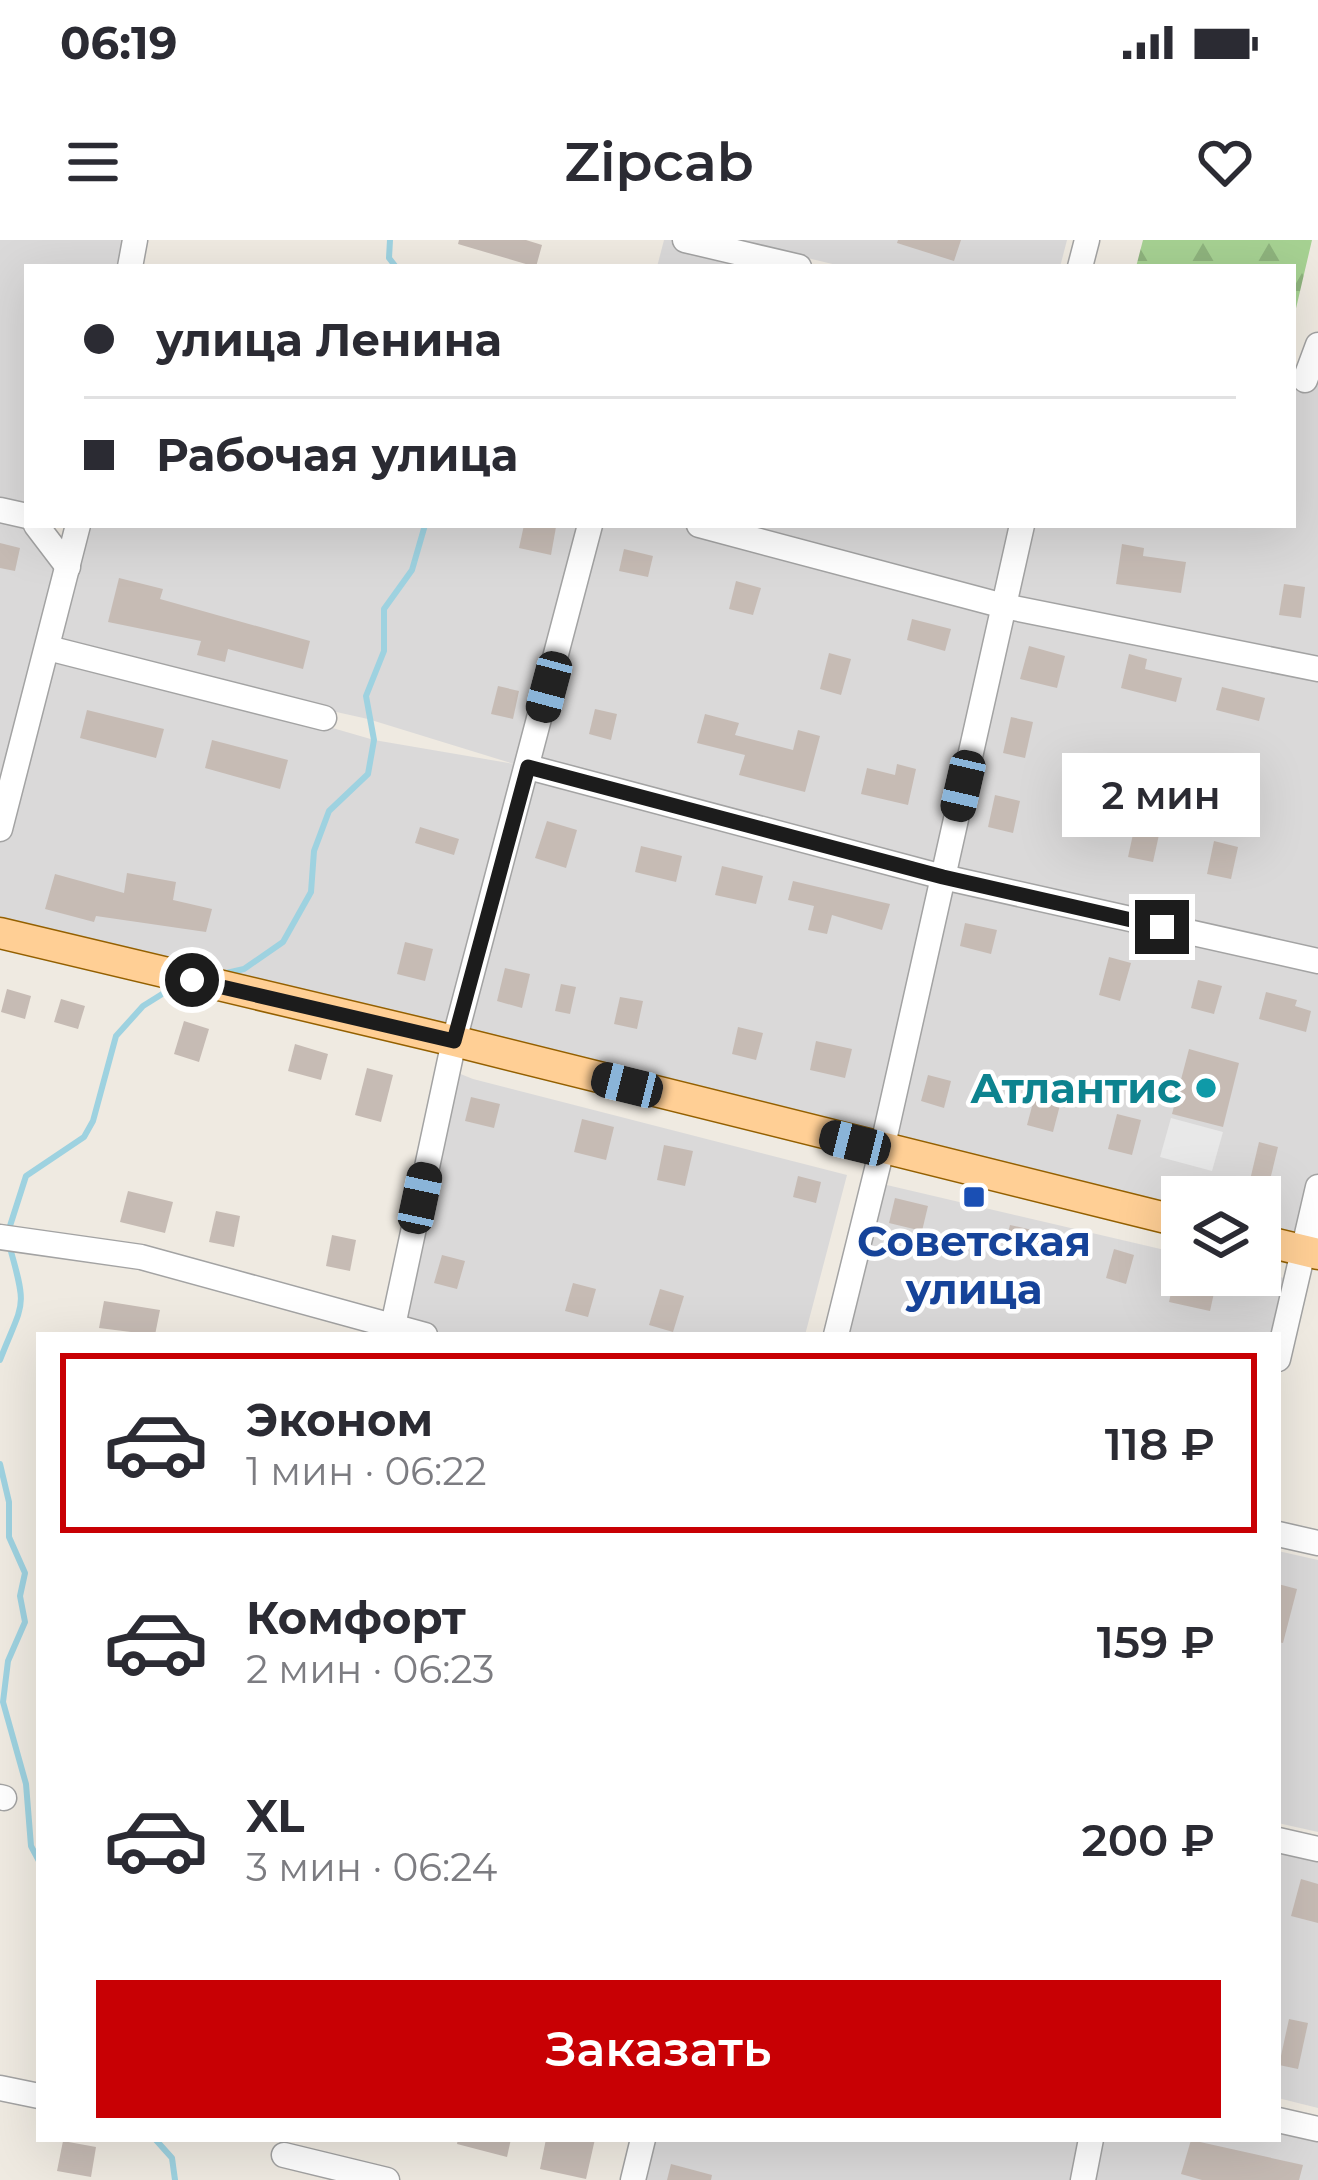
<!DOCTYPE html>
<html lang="ru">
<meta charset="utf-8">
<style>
:root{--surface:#fff;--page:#f2f2f3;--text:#2b2b33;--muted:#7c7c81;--line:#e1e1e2;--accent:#c80004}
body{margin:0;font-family:Montserrat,sans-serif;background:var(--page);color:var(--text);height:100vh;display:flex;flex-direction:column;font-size:45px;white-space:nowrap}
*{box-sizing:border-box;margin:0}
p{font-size:39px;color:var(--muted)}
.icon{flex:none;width:66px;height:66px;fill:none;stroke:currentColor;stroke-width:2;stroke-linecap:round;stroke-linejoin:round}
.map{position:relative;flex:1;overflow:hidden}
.sheet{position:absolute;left:36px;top:1092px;width:1245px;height:810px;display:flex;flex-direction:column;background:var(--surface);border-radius:0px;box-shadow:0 12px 48px #0002}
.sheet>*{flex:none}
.hud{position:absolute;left:24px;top:24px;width:1272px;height:264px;border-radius:0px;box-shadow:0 12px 48px #0002;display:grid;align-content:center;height:264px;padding:0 60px;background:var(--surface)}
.controls{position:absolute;left:1161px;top:936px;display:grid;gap:24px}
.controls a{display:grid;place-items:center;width:120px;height:120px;border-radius:0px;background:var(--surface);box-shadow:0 12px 48px #0002;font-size:60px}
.end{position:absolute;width:54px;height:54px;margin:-27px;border:15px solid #1c1c1c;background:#fff;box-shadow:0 0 0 6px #fff}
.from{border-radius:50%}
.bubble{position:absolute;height:84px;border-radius:0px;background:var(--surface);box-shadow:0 12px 48px #0002;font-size:39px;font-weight:600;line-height:84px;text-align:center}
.car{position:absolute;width:36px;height:72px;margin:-36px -18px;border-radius:15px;box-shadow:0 0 9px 3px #0007;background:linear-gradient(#222 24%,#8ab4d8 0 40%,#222 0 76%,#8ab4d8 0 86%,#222 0)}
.hud b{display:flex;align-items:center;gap:42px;height:114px;font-size:45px}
.hud b+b{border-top:3px solid var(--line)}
.hud i{width:30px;height:30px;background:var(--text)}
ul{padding:21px 0 0;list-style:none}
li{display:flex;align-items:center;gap:36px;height:180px;margin:0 24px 18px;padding:0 36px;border:6px solid transparent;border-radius:0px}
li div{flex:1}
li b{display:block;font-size:45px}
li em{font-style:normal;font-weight:600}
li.active{border-color:var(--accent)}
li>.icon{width:108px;height:108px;stroke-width:1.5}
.button{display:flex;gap:24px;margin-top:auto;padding:24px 60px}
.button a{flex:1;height:138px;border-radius:0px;background:var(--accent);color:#fff;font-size:48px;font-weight:600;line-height:138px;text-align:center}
.status{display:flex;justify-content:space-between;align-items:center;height:84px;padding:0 60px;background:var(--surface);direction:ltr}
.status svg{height:33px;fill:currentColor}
header{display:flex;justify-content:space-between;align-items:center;height:156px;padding:0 60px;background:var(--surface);font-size:54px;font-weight:600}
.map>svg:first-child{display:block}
.residential{fill:#dad9d9;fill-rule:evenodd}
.forest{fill:url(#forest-firs)}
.parking{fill:#e8e8e8}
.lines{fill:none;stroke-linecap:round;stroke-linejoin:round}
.stream{stroke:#9ed2e0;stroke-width:6}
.building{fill:#c6bbb4}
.minor-casing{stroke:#a3a3a3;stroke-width:27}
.major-casing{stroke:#946000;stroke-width:33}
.minor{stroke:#fff;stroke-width:24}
.major{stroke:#ffcf95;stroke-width:30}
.route{stroke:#1c1c1c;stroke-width:15}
.culture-dot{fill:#0f9aa8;stroke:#fff;stroke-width:4.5}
.transit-dot{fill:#1a4fb4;stroke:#fff;stroke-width:4.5}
.labels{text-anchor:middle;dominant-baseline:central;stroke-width:9;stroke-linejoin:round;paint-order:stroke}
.culture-label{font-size:42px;font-weight:bold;fill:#0d838f;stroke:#fff;text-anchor:end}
.transit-label{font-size:42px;font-weight:bold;fill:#164399;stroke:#fff}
</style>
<div class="status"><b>06:19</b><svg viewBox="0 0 49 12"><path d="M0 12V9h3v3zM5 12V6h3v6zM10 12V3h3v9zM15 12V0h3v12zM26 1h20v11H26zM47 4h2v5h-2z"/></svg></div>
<header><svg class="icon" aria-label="menu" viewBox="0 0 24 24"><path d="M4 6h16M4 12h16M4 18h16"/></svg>Zipcab<svg class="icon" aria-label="heart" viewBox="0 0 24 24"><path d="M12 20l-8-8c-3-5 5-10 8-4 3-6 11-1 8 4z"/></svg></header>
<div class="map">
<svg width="1318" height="1940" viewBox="0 0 1318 1940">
<defs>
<pattern id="forest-firs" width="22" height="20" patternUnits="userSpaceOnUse" patternTransform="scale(3)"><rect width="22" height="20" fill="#a6d192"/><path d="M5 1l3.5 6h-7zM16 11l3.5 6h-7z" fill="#8eb37d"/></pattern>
</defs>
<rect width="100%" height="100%" fill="#efeae1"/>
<!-- residential -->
<g class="residential">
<polygon points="0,0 131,0 125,27 27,27 27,264 0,258"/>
<polygon points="664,0 685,0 800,27 657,27"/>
<polygon points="732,0 1067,0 1060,27 845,27"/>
<path d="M1293,138L1318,144V1014L1260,1000V957H1182V982L0,693V270L27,276L67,325L78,285H1293ZM80,415L368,479L514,524L374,500Z"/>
<polygon points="448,829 473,839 847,935 805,1095 391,1095"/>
<polygon points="874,942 1182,1014 1182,1035 1260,1032 1296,1041 1278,1095 836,1095"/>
<polygon points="1278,1311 1318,1320 1318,1592 1278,1583"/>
<polygon points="1278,1612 1318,1622 1318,1868 1278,1858"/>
<polygon points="1278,1880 1318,1889 1318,1940 633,1940 643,1899 1278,1899"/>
</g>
<!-- forest -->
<polygon class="forest" points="1143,0 1312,0 1294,77 1293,27 1136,27"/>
<!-- parking -->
<polygon class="parking" points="1171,878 1223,892 1212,931 1160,917"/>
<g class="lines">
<!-- stream -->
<g class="stream">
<polyline points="390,0 389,18 396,27"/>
<polyline points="222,734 244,729 283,702 311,652 314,611 329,571 368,534 374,500 366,456 384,411 384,369 412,330 425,285"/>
<polyline points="9,989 26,936 84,897 93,881 116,796 143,766 175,746"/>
<path d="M0,1120C23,1061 28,1071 10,1008"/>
<polyline points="0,1224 9,1262 9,1297 25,1333 20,1356 25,1382 8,1421 3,1462 26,1544 31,1606 39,1621"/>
<polyline points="155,1899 172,1918 175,1940"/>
</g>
</g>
<!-- building -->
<g class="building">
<polygon points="459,0 526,0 542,5 536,27 458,4"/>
<polygon points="898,0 961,0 954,21 897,3"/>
<polygon points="524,285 556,287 551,315 519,308"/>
<polygon points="0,303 20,308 15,331 0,328"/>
<polygon points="1122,304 1144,308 1143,316 1186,322 1181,353 1116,344"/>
<polygon points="624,309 653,316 648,337 619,331"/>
<polygon points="119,338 163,349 160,359 310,401 303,429 228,409 225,422 197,415 201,401 108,382"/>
<polygon points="736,341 761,348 753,375 729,369"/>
<polygon points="1284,344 1305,347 1301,378 1279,375"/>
<polygon points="912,379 951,389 945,411 907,400"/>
<polygon points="1029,406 1065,416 1057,448 1020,439"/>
<polygon points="829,413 851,419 841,455 820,449"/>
<polygon points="1129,414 1147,419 1145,429 1182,438 1176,462 1121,448"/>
<polygon points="498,446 519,451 513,479 491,474"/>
<polygon points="1222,447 1265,458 1259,481 1216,470"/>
<polygon points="595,469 617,474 611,500 589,494"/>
<polygon points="87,470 164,489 156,518 80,498"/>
<polygon points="705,474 739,483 735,495 793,510 798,490 820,496 805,552 739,535 745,515 697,503"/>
<polygon points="1011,477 1033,482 1025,518 1003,513"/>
<polygon points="212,500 288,520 280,549 205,528"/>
<polygon points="897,524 916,529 908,565 861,554 867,528 895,535"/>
<polygon points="995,555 1020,561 1013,593 988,587"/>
<polygon points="547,581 577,590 566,628 535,618"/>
<polygon points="1135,585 1160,590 1153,622 1128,617"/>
<polygon points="420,587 459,599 454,615 415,603"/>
<polygon points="1214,601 1238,607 1231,639 1207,634"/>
<polygon points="641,606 682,616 676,642 635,632"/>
<polygon points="722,626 763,636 756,664 715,655"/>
<polygon points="127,633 176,642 173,660 212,669 206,692 96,676 94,682 45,669 55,634 124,653"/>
<polygon points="793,641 890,664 882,690 832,675 827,694 808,690 814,666 788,660"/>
<polygon points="965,683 997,690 991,714 960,706"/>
<polygon points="405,702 433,709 425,741 397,734"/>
<polygon points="1109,717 1131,723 1120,761 1099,755"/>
<polygon points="505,728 530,734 522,768 497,761"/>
<polygon points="1198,740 1222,746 1214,774 1191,768"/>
<polygon points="561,744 576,747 570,774 555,771"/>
<polygon points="7,749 31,756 25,779 1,772"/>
<polygon points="1266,752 1297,760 1295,766 1311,771 1306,792 1259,779"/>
<polygon points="620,757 643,761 637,789 614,784"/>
<polygon points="61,759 85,766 78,789 54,782"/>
<polygon points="184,781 209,789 199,822 174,814"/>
<polygon points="738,787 763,793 756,820 732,814"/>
<polygon points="816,801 852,809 845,838 810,830"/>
<polygon points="295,804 328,814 321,840 288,831"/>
<polygon points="1189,809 1239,823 1223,887 1172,874"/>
<polygon points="367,828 393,835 381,882 355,875"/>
<polygon points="928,835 951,841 944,868 921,861"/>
<polygon points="471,857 500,864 494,888 465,881"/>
<polygon points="1034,859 1060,865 1053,892 1027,885"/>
<polygon points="1117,874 1141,880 1132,915 1108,909"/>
<polygon points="582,879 614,887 606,920 574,912"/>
<polygon points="1259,902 1278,907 1269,944 1250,940"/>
<polygon points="664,905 693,911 685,946 657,940"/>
<polygon points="798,936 821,942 816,963 793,957"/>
<polygon points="128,951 173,962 165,993 120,982"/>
<polygon points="895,958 928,966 922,991 889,983"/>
<polygon points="216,971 240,976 234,1007 209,1002"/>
<polygon points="1010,985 1041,992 1035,1018 1004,1010"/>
<polygon points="332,995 356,1000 350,1031 326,1026"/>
<polygon points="1114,1009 1134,1015 1126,1044 1106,1038"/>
<polygon points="442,1015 465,1021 457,1049 434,1043"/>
<polygon points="1175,1035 1217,1039 1210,1071 1169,1062"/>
<polygon points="573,1043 596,1049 588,1077 565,1071"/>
<polygon points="660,1049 684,1056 673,1092 649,1085"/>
<polygon points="104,1061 160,1070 155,1095 99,1088"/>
<polygon points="1278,1344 1297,1349 1283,1403 1278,1402"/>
<polygon points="1301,1639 1318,1644 1318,1683 1291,1676"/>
<polygon points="1289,1779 1308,1783 1298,1829 1279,1825"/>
<polygon points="458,1899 511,1899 507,1917 457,1904"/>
<polygon points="546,1899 595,1899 586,1939 540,1929"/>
<polygon points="1191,1900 1303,1925 1299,1940 1202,1940 1181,1934"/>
<polygon points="63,1901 96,1907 91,1937 57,1931"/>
<polygon points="671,1924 712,1935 711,1940 667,1940"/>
</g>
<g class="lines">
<defs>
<g id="minor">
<polyline points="685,0 799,27"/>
<polyline points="130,27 135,0"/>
<polyline points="1080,27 1087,0"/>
<polyline points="1305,140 1318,105"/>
<polyline points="0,270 27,276"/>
<polyline points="36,285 68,327"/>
<polyline points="699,285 1004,366 1318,429"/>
<polyline points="48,408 324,478"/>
<polyline points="528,527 943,637 1318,721"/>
<polyline points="0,589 78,285"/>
<polyline points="0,997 141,1017 425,1095"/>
<polyline points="391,1095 454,801 590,285"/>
<polyline points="836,1095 882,909 1022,285"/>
<polyline points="1278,1119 1318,947"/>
<polyline points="1278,1294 1318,1303"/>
<polyline points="0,1557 4,1558"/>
<polyline points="1278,1600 1318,1609"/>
<polyline points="0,1848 39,1856"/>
<polyline points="1278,1880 1318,1889"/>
<polyline points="284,1915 387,1940"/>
<polyline points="633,1940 643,1899"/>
<polyline points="1083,1940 1091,1899"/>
</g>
<g id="major">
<polyline points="0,693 454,801 1182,982"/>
<polyline points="1260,1000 1318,1014"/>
</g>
</defs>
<!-- minor casing -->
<use href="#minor" class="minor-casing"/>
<!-- major casing -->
<use href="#major" class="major-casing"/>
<!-- minor -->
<use href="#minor" class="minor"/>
<!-- major -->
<use href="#major" class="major"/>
</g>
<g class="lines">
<!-- route -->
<polyline class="route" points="192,740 454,801 528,527 943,637 1162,687"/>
</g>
<!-- markers -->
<circle class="culture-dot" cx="1206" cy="848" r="12"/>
<rect class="transit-dot" x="962" y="945" width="24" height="24" rx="6"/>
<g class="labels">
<!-- culture labels -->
<g class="culture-label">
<text x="1182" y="848">Атлантис</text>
</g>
<!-- transit labels -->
<g class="transit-label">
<text x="974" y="1001">Советская<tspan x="974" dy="48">улица</tspan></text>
</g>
</g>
</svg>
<div class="controls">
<a><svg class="icon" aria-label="layers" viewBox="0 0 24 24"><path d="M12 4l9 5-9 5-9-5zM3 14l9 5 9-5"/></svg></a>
</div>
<i class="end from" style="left:192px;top:740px"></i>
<i class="end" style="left:1162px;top:687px"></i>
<div class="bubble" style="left:1062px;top:513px;width:198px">2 мин</div>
<i class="car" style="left:549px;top:447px;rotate:195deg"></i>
<i class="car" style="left:963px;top:546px;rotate:193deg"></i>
<i class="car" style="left:627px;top:845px;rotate:284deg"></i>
<i class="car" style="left:855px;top:903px;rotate:284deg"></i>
<i class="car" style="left:420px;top:958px;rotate:12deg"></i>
<div class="hud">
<b><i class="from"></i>улица Ленина</b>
<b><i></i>Рабочая улица</b>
</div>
<section class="sheet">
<ul>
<li class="active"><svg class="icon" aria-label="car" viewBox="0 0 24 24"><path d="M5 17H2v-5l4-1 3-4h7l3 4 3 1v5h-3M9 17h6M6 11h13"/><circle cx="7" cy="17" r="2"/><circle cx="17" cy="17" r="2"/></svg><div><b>Эконом</b><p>1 мин · 06:22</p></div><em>118 ₽</em></li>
<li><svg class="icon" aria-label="car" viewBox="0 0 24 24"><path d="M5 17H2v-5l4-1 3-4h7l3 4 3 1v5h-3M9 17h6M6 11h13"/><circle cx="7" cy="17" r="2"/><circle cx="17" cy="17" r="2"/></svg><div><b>Комфорт</b><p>2 мин · 06:23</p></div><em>159 ₽</em></li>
<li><svg class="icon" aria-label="car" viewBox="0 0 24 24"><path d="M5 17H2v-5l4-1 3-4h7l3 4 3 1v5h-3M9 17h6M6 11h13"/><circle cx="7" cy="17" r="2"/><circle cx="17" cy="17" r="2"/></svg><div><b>XL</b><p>3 мин · 06:24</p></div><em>200 ₽</em></li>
</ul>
<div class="button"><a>Заказать</a></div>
</section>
</div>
